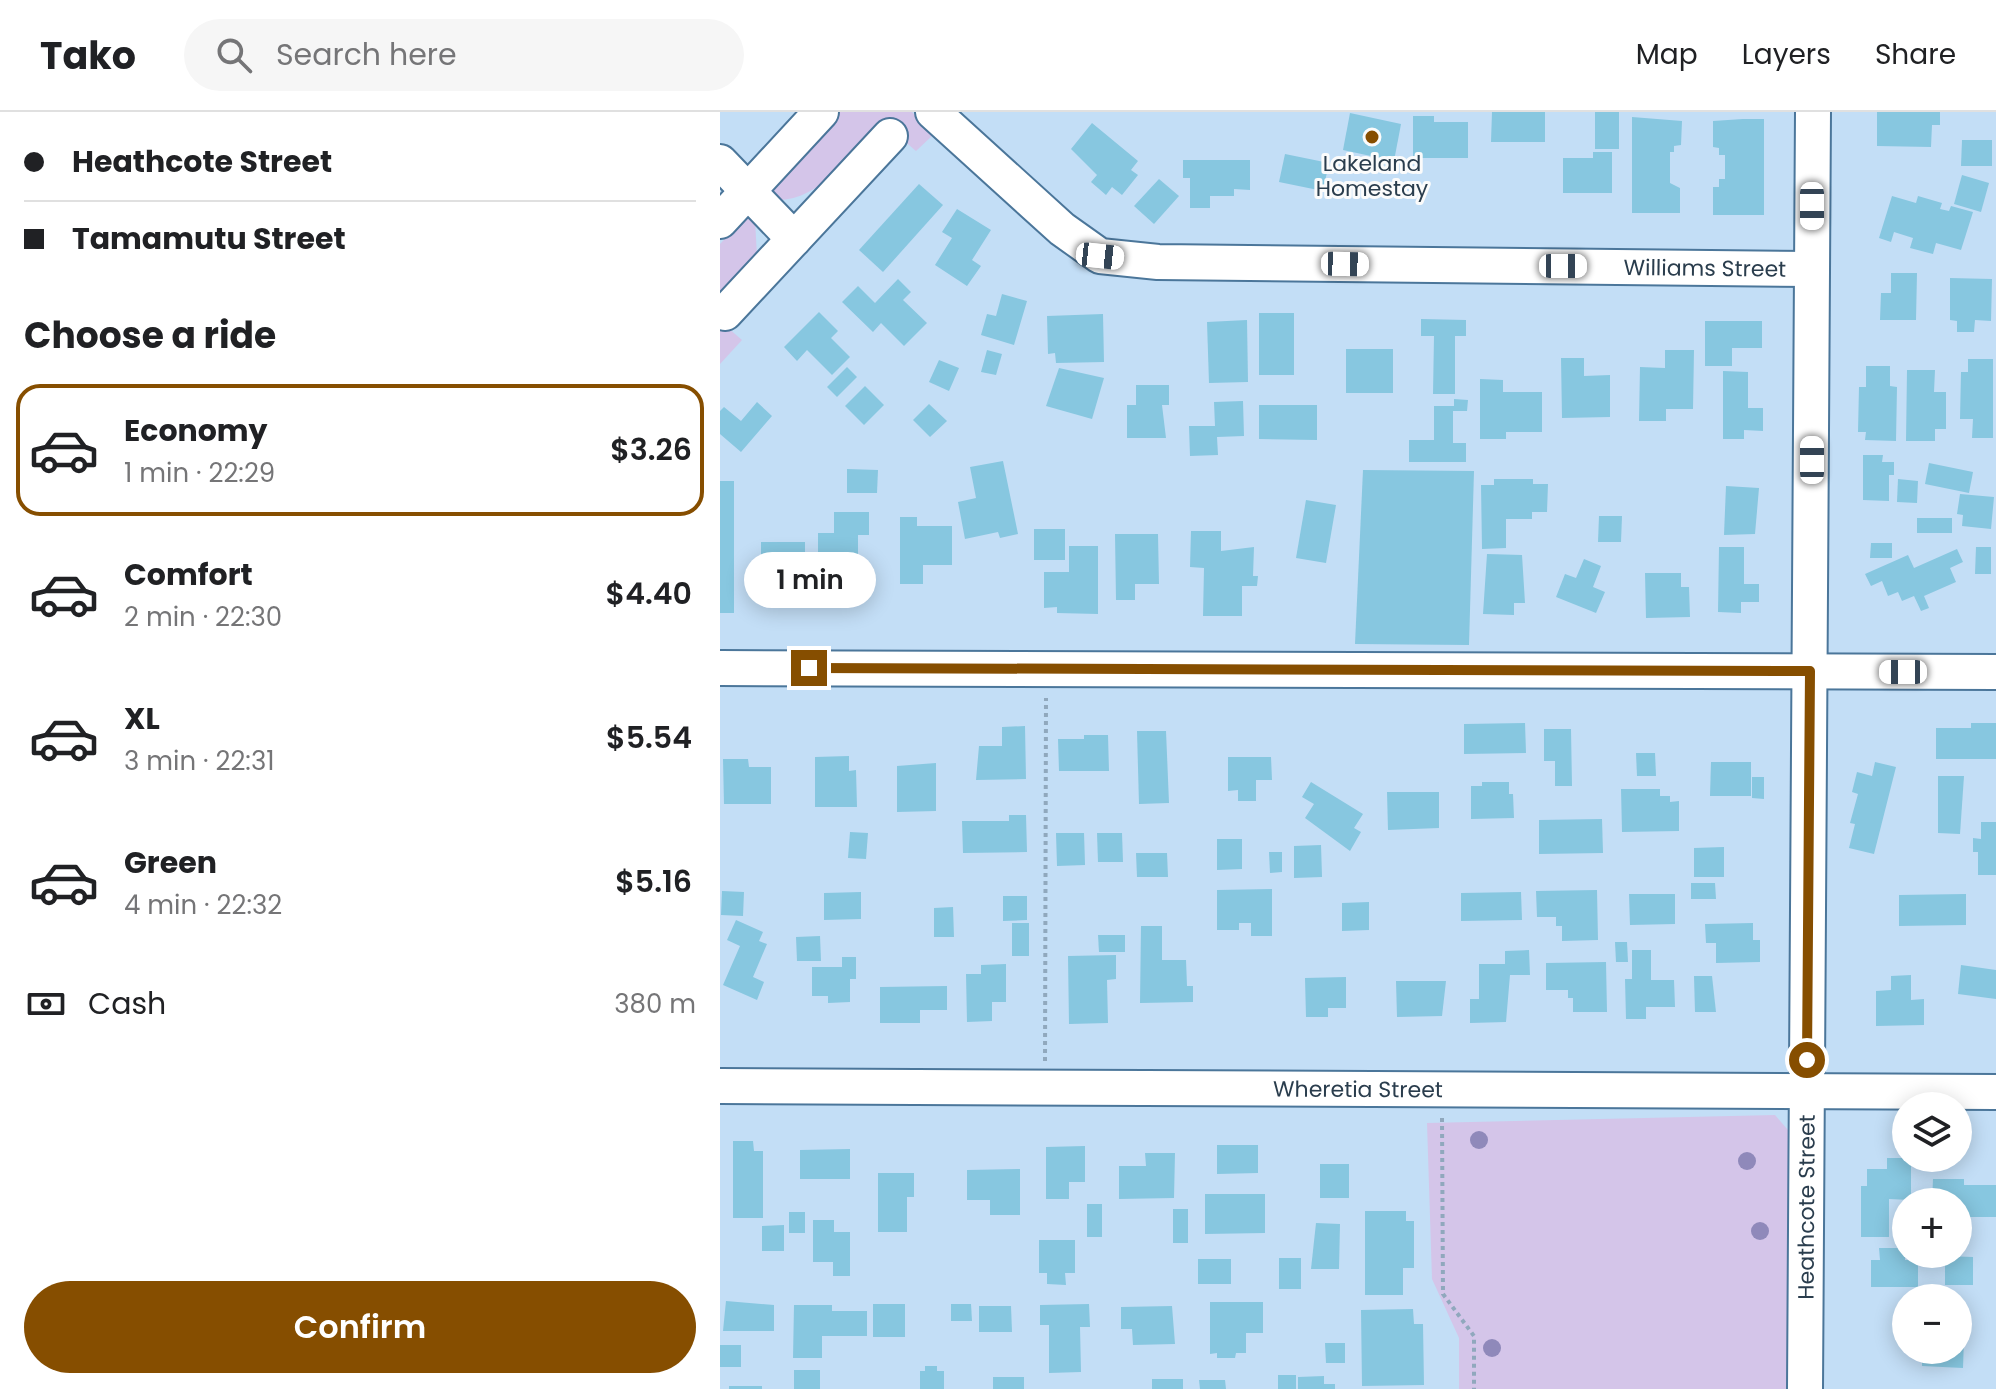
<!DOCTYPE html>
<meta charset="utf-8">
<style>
:root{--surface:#fff;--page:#f6f6f6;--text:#202124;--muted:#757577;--line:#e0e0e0;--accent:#864e00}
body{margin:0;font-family:Poppins,sans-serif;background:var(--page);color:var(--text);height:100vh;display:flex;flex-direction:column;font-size:30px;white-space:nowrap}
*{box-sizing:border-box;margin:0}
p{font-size:26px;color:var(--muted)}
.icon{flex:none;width:44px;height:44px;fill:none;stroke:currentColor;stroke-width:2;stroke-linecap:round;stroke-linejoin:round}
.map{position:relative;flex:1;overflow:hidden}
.sheet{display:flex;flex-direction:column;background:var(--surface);width:720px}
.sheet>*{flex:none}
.hud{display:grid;align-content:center;height:176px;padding:0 24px;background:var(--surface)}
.fabs{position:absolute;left:1172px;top:980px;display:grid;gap:16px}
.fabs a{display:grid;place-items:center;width:80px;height:80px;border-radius:50%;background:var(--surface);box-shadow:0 4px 20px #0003;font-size:40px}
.end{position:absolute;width:36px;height:36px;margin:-18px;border:10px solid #864e00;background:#fff;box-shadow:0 0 0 4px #fff}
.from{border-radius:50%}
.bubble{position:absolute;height:56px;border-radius:28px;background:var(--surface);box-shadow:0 4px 20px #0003;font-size:26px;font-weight:600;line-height:56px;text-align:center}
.car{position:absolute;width:24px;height:48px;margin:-24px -12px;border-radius:10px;box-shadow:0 0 6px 2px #0007;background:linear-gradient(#fff 24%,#345 0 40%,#fff 0 76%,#345 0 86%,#fff 0)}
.hud b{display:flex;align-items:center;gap:28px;height:76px;font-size:30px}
.hud b+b{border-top:2px solid var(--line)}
.hud i{width:20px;height:20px;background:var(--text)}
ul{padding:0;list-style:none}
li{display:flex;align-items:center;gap:24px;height:132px;margin:0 16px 12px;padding:0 8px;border:4px solid transparent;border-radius:24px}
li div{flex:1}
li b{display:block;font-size:30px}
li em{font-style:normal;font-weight:600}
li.selected{border-color:var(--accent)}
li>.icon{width:72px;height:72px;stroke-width:1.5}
h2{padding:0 24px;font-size:36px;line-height:96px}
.pay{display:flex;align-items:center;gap:20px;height:88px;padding:0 24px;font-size:30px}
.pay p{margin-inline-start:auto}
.primary-button{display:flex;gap:16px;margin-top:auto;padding:16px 24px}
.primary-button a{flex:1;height:92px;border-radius:48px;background:var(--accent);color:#fff;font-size:32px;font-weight:600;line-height:92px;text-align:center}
header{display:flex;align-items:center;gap:48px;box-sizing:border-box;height:112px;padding:0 40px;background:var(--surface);border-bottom:2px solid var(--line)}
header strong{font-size:38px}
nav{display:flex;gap:44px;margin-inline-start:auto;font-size:28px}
.search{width:560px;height:72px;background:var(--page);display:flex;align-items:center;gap:20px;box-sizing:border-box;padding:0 28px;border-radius:44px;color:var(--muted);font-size:30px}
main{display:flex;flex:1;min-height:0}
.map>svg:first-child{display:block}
.green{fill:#d4c5e9}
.building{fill:#87c7e0}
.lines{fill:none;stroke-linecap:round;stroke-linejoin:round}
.minor-casing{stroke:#4b769a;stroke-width:38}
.path{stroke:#90a8bd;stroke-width:4;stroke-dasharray:4 4;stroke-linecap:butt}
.minor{stroke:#fff;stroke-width:34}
.tree{fill:#8f89ba}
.route{stroke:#864e00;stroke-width:10}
.poi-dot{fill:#864e00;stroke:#fbfbfb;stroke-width:3}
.labels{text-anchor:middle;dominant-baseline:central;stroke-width:6;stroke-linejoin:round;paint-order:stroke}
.poi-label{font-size:22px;fill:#2a3d4d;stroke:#fbfbfb}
.street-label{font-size:22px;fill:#2a3d4d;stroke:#fbfbfb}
</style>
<header>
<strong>Tako</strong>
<div class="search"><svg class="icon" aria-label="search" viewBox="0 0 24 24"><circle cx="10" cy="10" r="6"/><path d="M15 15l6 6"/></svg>Search here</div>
<nav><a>Map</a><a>Layers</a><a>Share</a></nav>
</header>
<main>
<section class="sheet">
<div class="hud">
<b><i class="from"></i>Heathcote Street</b>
<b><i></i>Tamamutu Street</b>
</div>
<h2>Choose a ride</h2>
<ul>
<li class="selected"><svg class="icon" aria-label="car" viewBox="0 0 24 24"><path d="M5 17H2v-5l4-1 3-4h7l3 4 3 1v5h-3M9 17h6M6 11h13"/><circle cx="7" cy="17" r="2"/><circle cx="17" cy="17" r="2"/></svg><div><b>Economy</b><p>1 min · 22:29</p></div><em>$3.26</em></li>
<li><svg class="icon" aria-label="car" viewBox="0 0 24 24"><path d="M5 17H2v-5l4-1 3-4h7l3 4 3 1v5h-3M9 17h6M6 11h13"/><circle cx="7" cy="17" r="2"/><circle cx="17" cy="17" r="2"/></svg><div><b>Comfort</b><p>2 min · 22:30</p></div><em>$4.40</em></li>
<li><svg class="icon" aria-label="car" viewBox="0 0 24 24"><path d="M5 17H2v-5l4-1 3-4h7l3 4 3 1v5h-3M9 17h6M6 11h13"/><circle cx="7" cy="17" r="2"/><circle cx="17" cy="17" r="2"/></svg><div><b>XL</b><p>3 min · 22:31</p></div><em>$5.54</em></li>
<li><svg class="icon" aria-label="car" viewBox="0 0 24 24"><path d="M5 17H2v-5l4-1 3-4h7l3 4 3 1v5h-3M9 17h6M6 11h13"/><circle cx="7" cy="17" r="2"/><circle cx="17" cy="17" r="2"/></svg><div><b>Green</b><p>4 min · 22:32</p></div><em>$5.16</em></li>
</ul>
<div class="pay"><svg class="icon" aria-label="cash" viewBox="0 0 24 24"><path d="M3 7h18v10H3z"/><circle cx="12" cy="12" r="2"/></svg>Cash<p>380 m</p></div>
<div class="primary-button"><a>Confirm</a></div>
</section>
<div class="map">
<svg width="1276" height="1277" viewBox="0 0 1276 1277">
<rect width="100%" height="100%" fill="#c3def6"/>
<!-- green -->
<g class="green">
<path d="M119,0H192L214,22L196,39L162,10C130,43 97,96 46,87Z"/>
<polygon points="29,102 35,108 37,144 0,180 0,132"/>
<polygon points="0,209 22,228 0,252"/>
<polygon points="1055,1003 1068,1018 1068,1277 739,1277 739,1226 712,1167 707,1011"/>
</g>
<!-- building -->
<g class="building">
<polygon points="772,0 825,0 825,30 771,30"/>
<rect x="875" y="0" width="24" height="37"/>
<polygon points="1157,0 1220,0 1220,13 1212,13 1211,35 1157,34"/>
<polygon points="630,1 681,12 674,49 623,38"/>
<polygon points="693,4 714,4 714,10 748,10 748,46 693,46"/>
<polygon points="912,5 962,9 961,33 954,34 954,40 950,40 950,71 960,76 960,101 912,101"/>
<polygon points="1023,7 1044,7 1044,103 993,103 993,75 999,75 999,67 1005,67 1005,43 999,43 999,36 993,35 993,9"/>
<polygon points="372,11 418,49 411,58 418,63 402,83 392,75 386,83 371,70 377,63 351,37"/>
<polygon points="1242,28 1272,28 1272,54 1241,54"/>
<polygon points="873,40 892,40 892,81 843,81 843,46 873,46"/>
<polygon points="565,42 609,51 603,79 559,70"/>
<polygon points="463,48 530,48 530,78 514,77 514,84 490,84 490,96 470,96 470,66 463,66"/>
<polygon points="1242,63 1269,71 1261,100 1234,92"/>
<polygon points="439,67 459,84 434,112 414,94"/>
<polygon points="199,72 223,93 163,160 139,138"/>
<polygon points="1172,84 1196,91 1198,84 1222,91 1220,97 1229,99 1231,94 1253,100 1241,138 1216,131 1213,142 1190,136 1193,126 1174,120 1171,130 1159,126"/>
<polygon points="237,97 271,118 252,148 261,154 247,174 215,153 232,126 222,120"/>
<polygon points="1171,161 1197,161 1196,208 1160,208 1161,181 1171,181"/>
<polygon points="1230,166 1272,167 1271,209 1255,208 1254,220 1237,220 1237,209 1230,208"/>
<polygon points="178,167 191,180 183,188 207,211 184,234 161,211 153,220 122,190 138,174 155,191"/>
<polygon points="282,182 307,189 294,233 261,223 267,202 276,204"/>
<polygon points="99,200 118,219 111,226 130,245 112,263 87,238 77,249 64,235"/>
<rect x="539" y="201" width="35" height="62"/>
<polygon points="383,202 384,250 336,251 335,241 328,242 327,204"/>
<polygon points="701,207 746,208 746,224 735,224 735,282 713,282 714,224 701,224"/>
<polygon points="527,208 528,270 489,271 487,210"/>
<polygon points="985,209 1042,209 1042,236 1012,236 1012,254 985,254"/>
<rect x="626" y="237" width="47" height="44"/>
<polygon points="267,238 282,242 276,263 261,260"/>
<polygon points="945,238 974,238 973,297 946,297 946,309 919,309 920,255 945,256"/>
<polygon points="841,246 864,246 864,264 890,263 890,305 842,306"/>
<polygon points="1248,247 1273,247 1273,326 1252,326 1253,307 1240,307 1241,260 1248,260"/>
<polygon points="219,248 239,256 229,279 209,270"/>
<polygon points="1146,254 1170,254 1170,274 1177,275 1176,329 1145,328 1146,320 1138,320 1139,275 1146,275"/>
<polygon points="127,255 137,265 117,285 107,275"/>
<polygon points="339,256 384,266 372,307 326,294"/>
<polygon points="1187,258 1215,258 1214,280 1226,280 1226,317 1215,317 1215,329 1186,329"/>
<polygon points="1003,259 1028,260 1028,296 1043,296 1043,319 1024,318 1024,327 1003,327"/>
<polygon points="760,267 783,268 783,280 822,280 822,320 786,320 786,327 760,327"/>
<polygon points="416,273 449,273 449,293 442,293 446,326 407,326 407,293 416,293"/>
<polygon points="145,274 164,293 144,313 125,294"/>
<polygon points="734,287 748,288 747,299 733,299 733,331 746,331 746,350 689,350 689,328 714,328 714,294 734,294"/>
<polygon points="523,289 524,324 497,325 498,343 470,344 469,314 495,314 494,290"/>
<polygon points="37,290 52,304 21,340 0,322 0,299 4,295 21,309"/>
<polygon points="209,292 227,309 210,325 193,308"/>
<polygon points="539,293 597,293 597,328 539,327"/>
<polygon points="1143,343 1163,343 1162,350 1174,350 1174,363 1169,363 1169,389 1143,388"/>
<polygon points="283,349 298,422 280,426 278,420 245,427 238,390 256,386 250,355"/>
<polygon points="1209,351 1253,360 1249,381 1205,372"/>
<polygon points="127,357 158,358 157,381 127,381"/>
<polygon points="643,358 754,359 749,533 635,532"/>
<polygon points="774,367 813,367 813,372 828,372 827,400 812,400 812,407 786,407 786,436 762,437 761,373 774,373"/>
<polygon points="1178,367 1198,369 1197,391 1177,390"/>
<rect x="0" y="369" width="14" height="132"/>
<polygon points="1006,374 1039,376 1035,422 1004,423"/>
<polygon points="1240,382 1274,385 1271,417 1242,414 1243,403 1237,402"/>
<polygon points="586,388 616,393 606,451 576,446"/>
<polygon points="114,400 149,400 149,423 138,423 138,493 98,494 98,421 114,421"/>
<polygon points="879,404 902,404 901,430 878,430"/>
<polygon points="180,405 197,405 197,414 232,414 232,453 203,453 203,472 180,472"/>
<rect x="1197" y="406" width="35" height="15"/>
<rect x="314" y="417" width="31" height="31"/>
<polygon points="471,419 501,419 501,439 534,435 533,464 538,464 537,474 522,474 522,504 483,504 484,456 470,455"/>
<polygon points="395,422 438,422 439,472 415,472 415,488 396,488"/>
<rect x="41" y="430" width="44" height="46"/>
<polygon points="1151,431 1172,431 1172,446 1150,446"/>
<polygon points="349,434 378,434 378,502 337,501 337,495 324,496 324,460 349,460"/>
<polygon points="999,435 1024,435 1024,472 1039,472 1039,490 1021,490 1021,501 998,500"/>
<polygon points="1256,435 1271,435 1271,462 1255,462"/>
<polygon points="1237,437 1243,450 1230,456 1236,470 1204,484 1209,496 1201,499 1194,484 1182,489 1178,480 1168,484 1162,469 1151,474 1145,462 1188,443 1194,456"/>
<polygon points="767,442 802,443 805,491 794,491 794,503 763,502"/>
<polygon points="864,447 881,454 873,475 885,480 876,501 836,485 845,462 856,466"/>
<polygon points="925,461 961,461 961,475 969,475 970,505 926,506"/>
<polygon points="805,611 806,641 744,642 744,612"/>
<polygon points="1251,611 1276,611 1276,647 1216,647 1216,616 1251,616"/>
<polygon points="305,614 306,667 256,668 259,634 282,634 282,615"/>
<polygon points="824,617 851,617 852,674 835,674 835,649 824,649"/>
<polygon points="417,619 446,619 449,691 419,692"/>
<polygon points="364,623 388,623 389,659 339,659 338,627 364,627"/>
<polygon points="916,641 935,641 936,664 917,664"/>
<polygon points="129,644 129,659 136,658 137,695 95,695 95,645"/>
<polygon points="508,645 551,645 552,668 536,668 536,689 518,689 518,678 508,679"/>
<polygon points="3,647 28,647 29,655 51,655 51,692 4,692"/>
<polygon points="991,650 1031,650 1031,684 990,684"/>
<polygon points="1155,650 1176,655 1154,742 1129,736 1135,712 1130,711 1138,682 1132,680 1137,660 1152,664"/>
<polygon points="216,651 216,699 177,700 177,654"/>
<polygon points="1218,664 1244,664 1240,722 1218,721"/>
<polygon points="1032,665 1044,665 1044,687 1032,686"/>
<polygon points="591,670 643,702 634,716 641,720 630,739 585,706 594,692 582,685"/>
<polygon points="762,670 789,670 789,682 793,682 794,706 751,707 751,674 762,674"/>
<polygon points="901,677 940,677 940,684 950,684 950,690 959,689 959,719 902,720"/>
<polygon points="667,680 719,680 719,716 668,718"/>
<polygon points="289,703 306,703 307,740 243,741 242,709 289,709"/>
<polygon points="882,707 883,741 819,742 819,708"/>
<polygon points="1261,710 1276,710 1276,763 1258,763 1258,740 1253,740 1253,726 1261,727"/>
<polygon points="130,720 148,721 146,747 128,746"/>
<polygon points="336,721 364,721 365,753 337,754"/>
<polygon points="377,721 402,721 403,750 378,750"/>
<polygon points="497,727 522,727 522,757 497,758"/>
<polygon points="601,733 602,765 574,766 574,734"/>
<polygon points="1004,735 1004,765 974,765 974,736"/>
<polygon points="549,740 562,740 562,760 550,761"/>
<polygon points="416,741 447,741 448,765 417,765"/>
<polygon points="971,771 995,771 996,787 971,787"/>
<polygon points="552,777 552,824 531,824 531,811 519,811 519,818 497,818 497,778"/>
<polygon points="877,778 878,828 842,829 842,814 836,814 836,805 817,805 816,779"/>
<polygon points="2,779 24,780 23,804 1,803"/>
<polygon points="141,780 141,807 104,808 104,781"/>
<polygon points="801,780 802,808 741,809 741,781"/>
<polygon points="909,782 955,782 955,812 910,813"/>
<polygon points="1246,782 1246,813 1179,814 1179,783"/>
<polygon points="283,784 307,784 307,808 283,809"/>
<polygon points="649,790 649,818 622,819 622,791"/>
<polygon points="233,795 234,825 214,825 214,796"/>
<polygon points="16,808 43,820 39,829 47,832 33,865 44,870 37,888 3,873 20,834 7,828"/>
<rect x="292" y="811" width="17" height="33"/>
<polygon points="1033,811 1033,828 1040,828 1040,850 996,851 996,831 986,831 985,812"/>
<polygon points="421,814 442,814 442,848 466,848 467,874 473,874 473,890 420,891"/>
<polygon points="378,823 405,823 405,840 379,840"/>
<polygon points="100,824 101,849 77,849 76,825"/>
<polygon points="895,830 907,830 908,850 896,850"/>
<polygon points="809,838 810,863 790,863 786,910 750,911 750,887 759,887 759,852 785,852 785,839"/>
<polygon points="912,838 931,838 931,868 954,868 955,895 926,895 926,907 906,907 905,867 912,867"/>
<polygon points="396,843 396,867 387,868 388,911 349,912 348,844"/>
<polygon points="122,845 136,845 136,867 130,867 130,890 108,891 108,884 92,884 92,855 122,855"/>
<polygon points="886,850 887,900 853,900 853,886 848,886 848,878 826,878 826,851"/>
<polygon points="286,852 286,890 272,890 272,909 247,910 246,862 261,862 261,853"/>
<polygon points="1241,853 1276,858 1276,887 1238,882"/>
<polygon points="1191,863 1191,888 1204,887 1204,913 1156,914 1156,879 1171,878 1171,864"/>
<polygon points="974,864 992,864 996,900 975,900"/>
<polygon points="626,865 626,896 608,896 608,905 586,905 585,866"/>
<polygon points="676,869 726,869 722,904 677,905"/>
<polygon points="227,874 227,898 200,898 200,911 160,911 160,875"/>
<polygon points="13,1029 33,1029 34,1039 43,1039 43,1106 13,1106"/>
<polygon points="497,1033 538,1033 538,1061 497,1062"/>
<polygon points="365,1034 365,1070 349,1070 349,1087 326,1087 326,1035"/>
<polygon points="130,1037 130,1067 80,1067 80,1038"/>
<polygon points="425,1041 455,1041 454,1086 399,1087 399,1054 426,1054"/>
<polygon points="1167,1046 1191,1046 1191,1088 1169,1087 1169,1125 1141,1125 1141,1074 1147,1074 1147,1057 1167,1057"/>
<rect x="600" y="1052" width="29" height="34"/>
<polygon points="300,1057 300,1103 270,1103 270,1088 247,1088 247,1058"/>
<polygon points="158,1061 194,1061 194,1085 187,1085 187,1120 158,1120"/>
<polygon points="1213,1067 1244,1067 1244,1073 1276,1073 1276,1105 1238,1105 1238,1090 1212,1090"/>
<polygon points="485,1082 545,1082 545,1121 485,1122"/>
<rect x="367" y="1092" width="15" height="33"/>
<rect x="453" y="1097" width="15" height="34"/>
<polygon points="645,1099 686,1099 686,1109 694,1109 694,1156 683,1156 683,1183 645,1183"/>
<rect x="69" y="1100" width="16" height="21"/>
<polygon points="93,1108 114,1108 114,1120 130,1120 130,1164 113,1164 113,1150 93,1150"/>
<polygon points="596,1111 620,1112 619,1157 591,1157"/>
<polygon points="64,1113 64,1139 42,1139 42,1114"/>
<polygon points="319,1128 355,1128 355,1161 345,1161 346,1173 327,1172 327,1161 319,1161"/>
<polygon points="1159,1136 1185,1136 1185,1148 1198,1148 1198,1175 1151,1175 1151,1148 1160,1148"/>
<polygon points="1225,1144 1253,1145 1253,1173 1225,1173"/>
<rect x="559" y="1146" width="22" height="31"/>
<rect x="478" y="1147" width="33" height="25"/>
<polygon points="6,1189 54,1193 54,1219 3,1219"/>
<polygon points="490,1190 543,1190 543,1221 526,1221 526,1241 516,1241 515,1246 497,1246 497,1241 490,1242"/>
<rect x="153" y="1192" width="32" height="33"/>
<polygon points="231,1192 251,1192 252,1209 231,1209"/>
<polygon points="369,1192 370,1215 360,1215 361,1260 329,1261 329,1213 320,1213 320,1193"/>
<polygon points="74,1193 112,1193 112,1199 147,1199 147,1224 102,1224 102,1246 73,1246"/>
<polygon points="259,1194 291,1194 292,1220 259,1220"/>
<polygon points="452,1194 455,1232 413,1233 412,1217 401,1217 401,1195"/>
<polygon points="693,1197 694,1212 703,1212 704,1273 642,1274 641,1198"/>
<polygon points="1238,1197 1245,1198 1243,1256 1202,1254 1202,1238 1238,1238"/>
<polygon points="605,1231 625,1231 625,1251 606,1251"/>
<rect x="0" y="1233" width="21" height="22"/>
<polygon points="205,1254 217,1254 217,1259 224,1259 224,1277 200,1277 200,1259 205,1259"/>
<rect x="74" y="1258" width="26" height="19"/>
<rect x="558" y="1263" width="18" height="14"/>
<polygon points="604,1264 604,1272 615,1272 615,1277 578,1277 578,1265"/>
<rect x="273" y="1265" width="31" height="12"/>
<rect x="432" y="1267" width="31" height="10"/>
<polygon points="479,1268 505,1268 506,1277 480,1277"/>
<rect x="9" y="1274" width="33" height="3"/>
</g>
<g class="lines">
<defs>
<g id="minor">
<path id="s1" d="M213,0L342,117L380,144L438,150L1092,157"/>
<polyline points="0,50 74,127"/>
<polyline points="0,109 101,0"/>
<polyline points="5,201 170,24"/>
<polyline points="0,556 1276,560"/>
<path id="s2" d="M0,974L1276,980"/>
<path id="s3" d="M1085,1277L1093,0"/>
</g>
</defs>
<!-- minor casing -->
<use href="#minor" class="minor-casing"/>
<!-- path -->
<g class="path">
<polyline points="325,949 326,586"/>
<polyline points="722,1006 723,1182 754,1224 754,1277"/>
</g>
<!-- minor -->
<use href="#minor" class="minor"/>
</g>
<!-- trees -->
<g class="tree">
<circle cx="759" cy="1028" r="9"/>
<circle cx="1027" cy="1049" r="9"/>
<circle cx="1040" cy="1119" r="9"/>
<circle cx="772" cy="1236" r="9"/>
</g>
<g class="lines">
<!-- route -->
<polyline class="route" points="89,556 1090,559 1087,948"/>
</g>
<!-- markers -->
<circle class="poi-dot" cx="652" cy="25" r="8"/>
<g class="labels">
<!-- poi labels -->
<g class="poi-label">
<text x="652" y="51">Lakeland<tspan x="652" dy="25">Homestay</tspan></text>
</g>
<!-- street labels -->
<g class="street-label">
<text stroke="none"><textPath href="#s1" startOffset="826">Williams Street</textPath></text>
<text stroke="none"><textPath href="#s2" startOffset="638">Wheretia Street</textPath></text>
<text stroke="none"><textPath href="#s3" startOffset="182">Heathcote Street</textPath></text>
</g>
</g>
</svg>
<div class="fabs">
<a><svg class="icon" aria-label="layers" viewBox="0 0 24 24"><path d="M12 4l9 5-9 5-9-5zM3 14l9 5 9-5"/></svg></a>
<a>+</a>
<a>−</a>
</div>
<i class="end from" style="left:1087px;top:948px"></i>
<i class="end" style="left:89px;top:556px"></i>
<div class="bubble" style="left:24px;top:440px;width:132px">1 min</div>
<i class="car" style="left:1092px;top:94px;rotate:180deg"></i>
<i class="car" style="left:380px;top:144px;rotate:96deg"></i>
<i class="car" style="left:625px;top:152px;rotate:91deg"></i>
<i class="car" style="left:843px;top:154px;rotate:90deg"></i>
<i class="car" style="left:1092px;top:348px;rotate:0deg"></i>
<i class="car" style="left:1183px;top:560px;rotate:270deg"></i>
</div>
</main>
